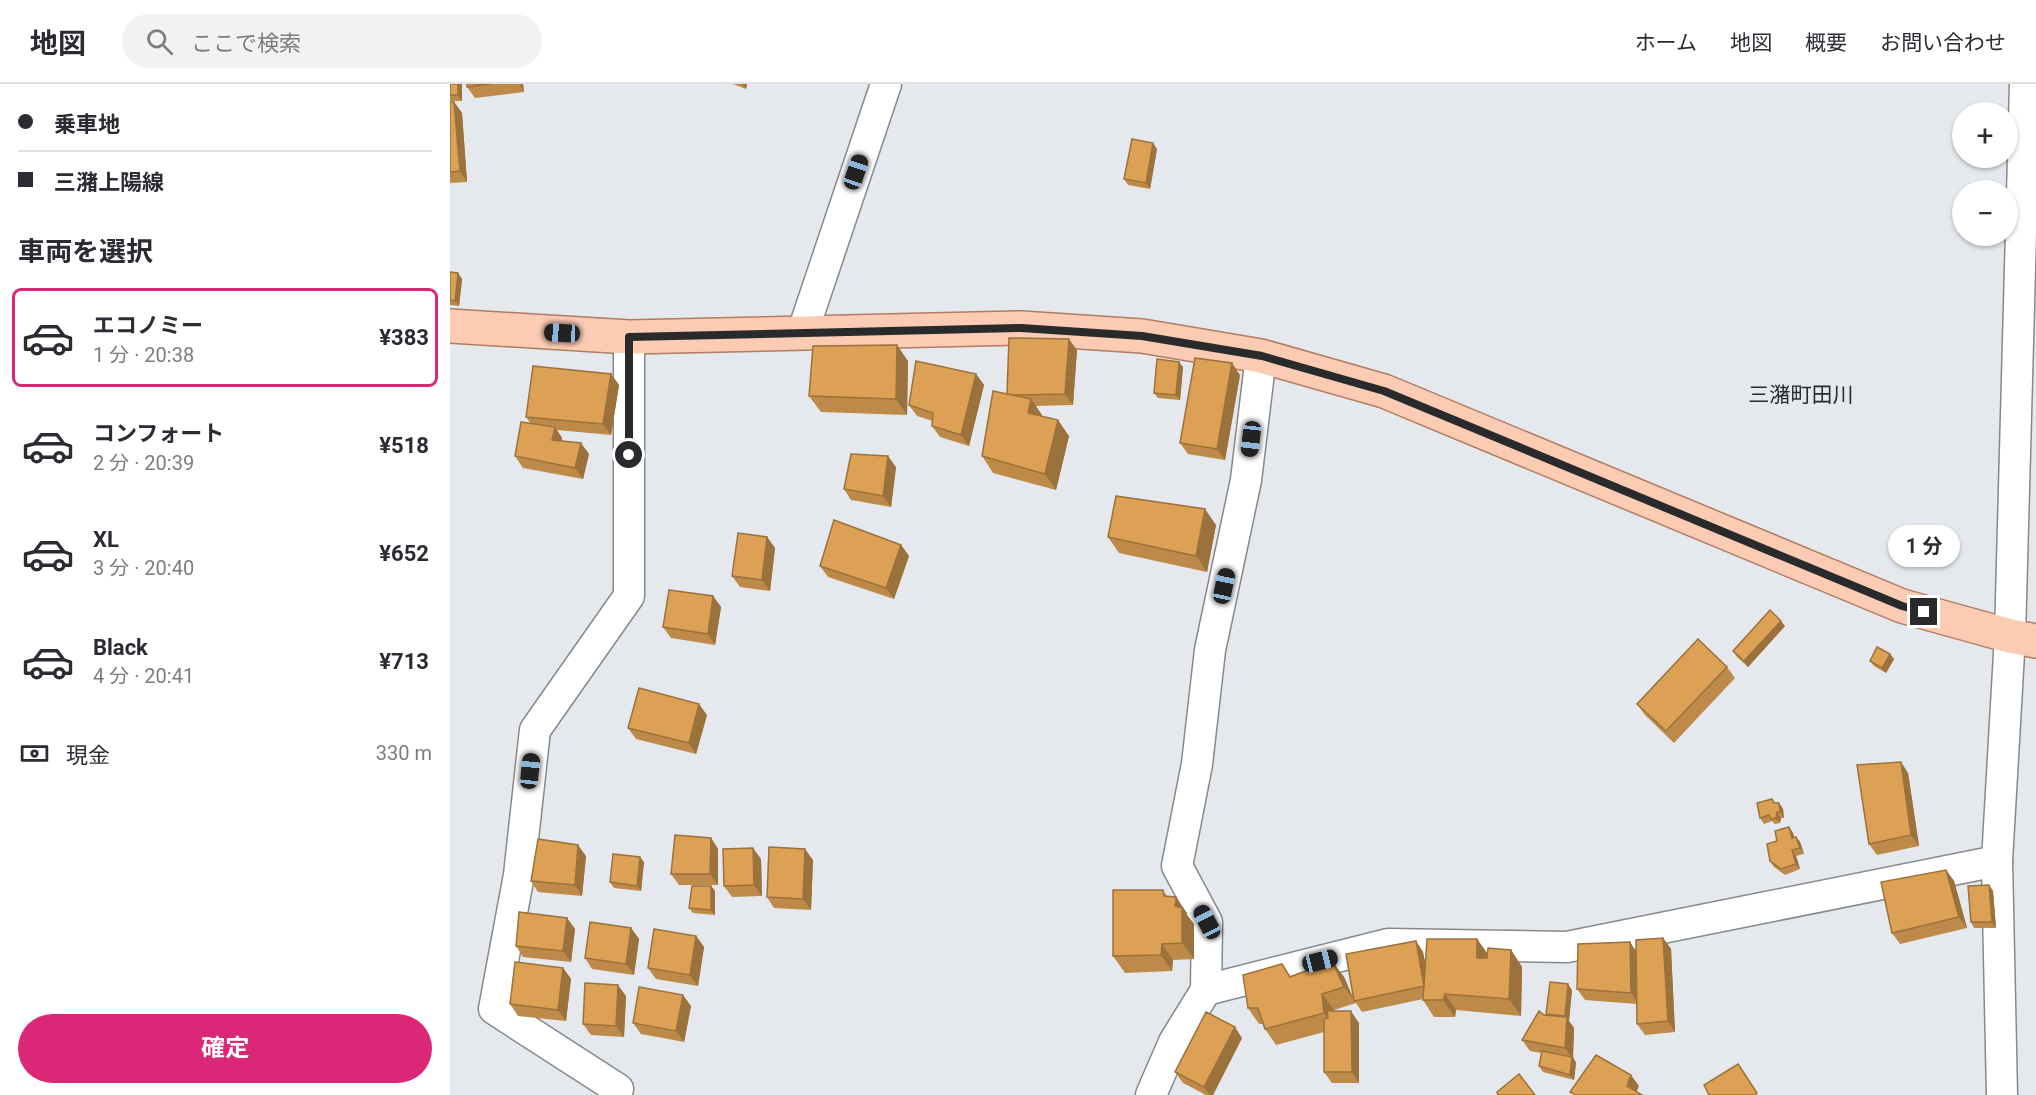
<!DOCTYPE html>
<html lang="ja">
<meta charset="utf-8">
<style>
:root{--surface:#fff;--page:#f2f2f3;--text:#2b2b33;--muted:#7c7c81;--line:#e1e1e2;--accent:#db2777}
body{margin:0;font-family:Roboto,"Noto Sans JP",sans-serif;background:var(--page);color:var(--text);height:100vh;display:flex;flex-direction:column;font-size:22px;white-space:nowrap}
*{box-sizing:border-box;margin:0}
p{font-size:20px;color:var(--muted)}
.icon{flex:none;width:33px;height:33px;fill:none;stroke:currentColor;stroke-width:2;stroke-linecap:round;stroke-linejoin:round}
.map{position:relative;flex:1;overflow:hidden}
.side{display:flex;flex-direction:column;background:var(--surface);width:450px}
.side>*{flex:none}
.guide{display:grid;align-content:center;height:132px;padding:0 18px;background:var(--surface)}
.fabs{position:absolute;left:1502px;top:18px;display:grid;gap:12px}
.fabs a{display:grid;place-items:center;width:66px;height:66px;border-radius:50%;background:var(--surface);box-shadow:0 2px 4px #0004;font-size:30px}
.end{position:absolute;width:27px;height:27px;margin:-14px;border:8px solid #292a2b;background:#fff;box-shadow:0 0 0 3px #fff}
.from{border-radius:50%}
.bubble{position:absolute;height:42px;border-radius:21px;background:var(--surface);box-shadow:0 2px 4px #0004;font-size:20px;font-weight:700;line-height:42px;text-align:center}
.car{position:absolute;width:18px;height:36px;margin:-18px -9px;border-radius:8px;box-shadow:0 0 4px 2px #0007;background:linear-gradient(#222 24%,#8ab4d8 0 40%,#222 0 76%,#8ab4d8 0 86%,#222 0)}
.guide b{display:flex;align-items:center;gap:21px;height:57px;font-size:22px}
.guide b+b{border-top:2px solid var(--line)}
.guide i{width:15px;height:15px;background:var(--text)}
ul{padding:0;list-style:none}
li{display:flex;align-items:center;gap:18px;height:99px;margin:0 12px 9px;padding:0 6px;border:3px solid transparent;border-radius:9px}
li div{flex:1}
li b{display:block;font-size:22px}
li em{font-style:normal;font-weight:700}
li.selected{border-color:var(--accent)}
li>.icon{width:54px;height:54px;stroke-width:1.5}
h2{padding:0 18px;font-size:27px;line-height:72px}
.pay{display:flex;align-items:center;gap:15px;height:66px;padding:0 18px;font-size:22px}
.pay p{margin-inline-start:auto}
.primary-button{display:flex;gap:12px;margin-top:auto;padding:12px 18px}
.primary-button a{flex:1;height:69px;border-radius:36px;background:var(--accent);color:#fff;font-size:24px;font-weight:700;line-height:69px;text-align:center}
header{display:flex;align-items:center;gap:36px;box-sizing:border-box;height:84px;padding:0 30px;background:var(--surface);border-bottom:2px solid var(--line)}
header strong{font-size:28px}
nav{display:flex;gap:33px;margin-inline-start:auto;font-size:21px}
.search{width:420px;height:54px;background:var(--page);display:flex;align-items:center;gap:15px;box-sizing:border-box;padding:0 21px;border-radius:33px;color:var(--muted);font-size:22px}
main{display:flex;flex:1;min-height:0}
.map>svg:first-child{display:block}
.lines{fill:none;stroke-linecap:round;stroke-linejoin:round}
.street-casing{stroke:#86898c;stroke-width:33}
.primary-casing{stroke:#b07d62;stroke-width:36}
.street{stroke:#fff;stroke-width:30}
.primary{stroke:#fbcbb3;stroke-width:33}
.wall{fill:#be8a49}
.shaded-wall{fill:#9b713c}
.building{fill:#dda155;stroke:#9b713c;stroke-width:1.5}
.route{stroke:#292a2b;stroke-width:8}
.labels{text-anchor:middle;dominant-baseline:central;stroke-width:4.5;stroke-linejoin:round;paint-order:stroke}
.quarter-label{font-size:21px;fill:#292a2b;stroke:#e5e8ec}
</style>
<header>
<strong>地図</strong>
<div class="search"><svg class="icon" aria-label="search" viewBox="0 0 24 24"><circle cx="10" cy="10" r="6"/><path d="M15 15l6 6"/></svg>ここで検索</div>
<nav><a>ホーム</a><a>地図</a><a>概要</a><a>お問い合わせ</a></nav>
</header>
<main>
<section class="side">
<div class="guide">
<b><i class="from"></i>乗車地</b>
<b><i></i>三潴上陽線</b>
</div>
<h2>車両を選択</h2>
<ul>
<li class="selected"><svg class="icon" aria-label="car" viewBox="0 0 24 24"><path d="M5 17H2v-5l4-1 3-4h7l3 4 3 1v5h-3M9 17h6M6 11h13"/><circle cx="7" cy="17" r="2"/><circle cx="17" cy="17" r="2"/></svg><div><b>エコノミー</b><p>1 分 · 20:38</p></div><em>¥383</em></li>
<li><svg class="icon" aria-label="car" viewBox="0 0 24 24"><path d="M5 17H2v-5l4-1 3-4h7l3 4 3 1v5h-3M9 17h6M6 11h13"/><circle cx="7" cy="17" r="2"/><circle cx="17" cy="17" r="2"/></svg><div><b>コンフォート</b><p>2 分 · 20:39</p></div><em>¥518</em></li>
<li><svg class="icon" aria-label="car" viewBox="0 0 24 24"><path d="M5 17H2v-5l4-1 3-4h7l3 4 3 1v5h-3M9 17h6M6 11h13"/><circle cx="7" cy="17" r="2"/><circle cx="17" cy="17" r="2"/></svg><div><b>XL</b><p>3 分 · 20:40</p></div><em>¥652</em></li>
<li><svg class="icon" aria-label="car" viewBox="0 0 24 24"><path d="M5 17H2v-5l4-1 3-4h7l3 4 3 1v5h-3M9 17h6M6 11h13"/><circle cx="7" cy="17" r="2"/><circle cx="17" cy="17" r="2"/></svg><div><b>Black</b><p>4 分 · 20:41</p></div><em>¥713</em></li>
</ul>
<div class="pay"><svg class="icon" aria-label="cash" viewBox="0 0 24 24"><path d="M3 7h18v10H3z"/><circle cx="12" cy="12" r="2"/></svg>現金<p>330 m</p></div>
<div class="primary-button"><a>確定</a></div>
</section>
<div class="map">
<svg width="1586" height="1011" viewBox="0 0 1586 1011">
<rect width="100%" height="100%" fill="#e5e8ec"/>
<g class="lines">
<defs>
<g id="street">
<polyline points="352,250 436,0"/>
<polyline points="756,906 938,860 1117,863 1547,777"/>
<polyline points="168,1005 44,925 69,791 85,646 179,512 179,253"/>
<polyline points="701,1011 724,958 756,906 757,838 727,782 747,680 760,566 796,396 811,272"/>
<polyline points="1552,1011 1547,777 1560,552 1575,0"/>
</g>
<polyline id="primary" points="0,242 179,253 571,244 692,252 811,272 934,307 1452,522 1560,552 1586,557"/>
</defs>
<!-- street casing -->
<use href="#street" class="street-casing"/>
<!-- primary casing -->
<use href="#primary" class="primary-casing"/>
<!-- street -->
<use href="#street" class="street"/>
<!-- primary -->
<use href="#primary" class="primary"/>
</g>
<!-- wall -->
<g class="wall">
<rect x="0" y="0" width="12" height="17"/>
<polygon points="17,0 73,0 74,8 25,14 17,3"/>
<polygon points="283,0 297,0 296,5"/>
<polygon points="0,18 4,18 12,29 17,98 0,99"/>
<polygon points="707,65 700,105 678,101 674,95"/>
<polygon points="0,188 8,189 12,195 9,222 0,221"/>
<polygon points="627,266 623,321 586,322 592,332 619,352 606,406 543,389 532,372 557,310"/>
<polygon points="458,277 457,331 371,328 359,312"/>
<polygon points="733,283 730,316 708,314 704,309"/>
<polygon points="161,290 169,301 161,351 107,346 112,354 112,357 139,370 133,395 73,384 65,372 81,340 76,333"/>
<polygon points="526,290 534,301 519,362 490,353 482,342 483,337 467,332 459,321"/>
<polygon points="790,291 775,376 738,370 730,359"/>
<polygon points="446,383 441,423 401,416 394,405"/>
<polygon points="766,441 757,488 669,469 658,453"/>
<polygon points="317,453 325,464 320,507 290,503 282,492"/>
<polygon points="451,461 459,472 444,515 378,493 370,482"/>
<polygon points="263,512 271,523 265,561 221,554 213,543"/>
<polygon points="1335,542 1298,583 1287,573 1283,567"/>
<polygon points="1440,570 1444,575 1436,589 1424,582 1420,577"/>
<polygon points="1277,583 1285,594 1224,659 1195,631 1187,620"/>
<polygon points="257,631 246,670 186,655 178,644"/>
<polygon points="1458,689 1469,762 1427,771 1419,760"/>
<polygon points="1322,715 1325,719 1329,719 1333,725 1334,734 1331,734 1330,739 1325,740 1322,737 1314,740 1310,734"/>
<polygon points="1339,743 1343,749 1344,753 1346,753 1350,758 1354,770 1346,772 1350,785 1335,791 1324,783 1320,777 1327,757"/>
<polygon points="261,754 268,765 268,801 229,801 221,790"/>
<polygon points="136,772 132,812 88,808 81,797"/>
<polygon points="311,775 312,812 282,813 274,802"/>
<polygon points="363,776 361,826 324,824 317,813"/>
<polygon points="194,778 191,807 164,804 160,798"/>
<polygon points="1496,786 1504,797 1517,844 1450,860 1442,849"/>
<polygon points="1539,801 1543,807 1546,844 1524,844 1521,838"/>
<polygon points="261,802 265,807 265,831 243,829 239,824"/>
<polygon points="713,806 717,812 737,829 737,831 744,840 744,875 723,876 722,887 675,889 663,872"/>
<polygon points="117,834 125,845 121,878 73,873 66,862"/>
<polygon points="181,844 189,855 184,891 142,885 135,874"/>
<polygon points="246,852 254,863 248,902 206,895 198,884"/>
<polygon points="1213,854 1221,865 1225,948 1195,951 1187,940 1187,920 1135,916 1127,905 1180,858 1186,868"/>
<polygon points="1027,855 1038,870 1061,866 1072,883 1071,932 1006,926 1005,933 984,933 973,916 973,915 912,928 906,919 884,926 884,927 909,939 909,999 882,999 874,988 874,948 826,961 815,945 814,940 809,940 798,924 840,892 882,877 894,893 903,914 966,857 973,868 975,879"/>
<polygon points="113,884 121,895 116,937 68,932 60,920"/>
<polygon points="1122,906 1119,937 1124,944 1123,973 1126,979 1124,996 1093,988 1089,982 1091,969 1080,967 1072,956 1094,931 1097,931 1096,930"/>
<polygon points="176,912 174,953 141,951 133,940"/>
<polygon points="241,922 234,958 191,950 183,939"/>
<polygon points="792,954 763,1011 756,1011 733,999 725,988"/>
</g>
<!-- shaded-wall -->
<g class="shaded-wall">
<polygon points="8,0 12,0 12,17 8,11"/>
<polygon points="69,0 73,0 74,8"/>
<polygon points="292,0 297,0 296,5"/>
<polygon points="4,18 12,29 17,98 10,87"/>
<polygon points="703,59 707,65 700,105 696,99"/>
<polygon points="8,189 12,195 9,222 5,217"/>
<polygon points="619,255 627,266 623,321 615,310"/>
<polygon points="447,261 458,277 457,331 446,315"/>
<polygon points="729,278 733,283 730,316 726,311"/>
<polygon points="782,279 790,291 775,376 767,365"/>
<polygon points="161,290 169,301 161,351 153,340"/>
<polygon points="526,290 534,301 519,362 511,351"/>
<polygon points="581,315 592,331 590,345 578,329"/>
<polygon points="608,336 619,352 606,406 595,390"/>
<polygon points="105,343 112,354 110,367 102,356"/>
<polygon points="131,359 139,370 133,395 125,384"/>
<polygon points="438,372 446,383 441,423 433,412"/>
<polygon points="755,425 766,441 757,488 746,472"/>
<polygon points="317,453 325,464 320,507 312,496"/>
<polygon points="451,461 459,472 444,515 436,504"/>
<polygon points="263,512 271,523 265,561 258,550"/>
<polygon points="1331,537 1335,542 1298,583 1294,577"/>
<polygon points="1440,570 1444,575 1436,589 1432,584"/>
<polygon points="249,620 257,631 246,670 239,659"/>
<polygon points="1451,678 1458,689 1469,762 1461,751"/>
<polygon points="1329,719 1333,725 1334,734 1330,728"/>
<polygon points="1327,728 1331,734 1330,739 1326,734"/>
<polygon points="1339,743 1343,749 1346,759 1342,754"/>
<polygon points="1346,753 1350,758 1354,770 1350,764"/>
<polygon points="261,754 268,765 268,801 260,790"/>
<polygon points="128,761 136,772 132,812 125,801"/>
<polygon points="303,764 311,775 312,812 304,801"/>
<polygon points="355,765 363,776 361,826 353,815"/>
<polygon points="1342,766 1346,772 1350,785 1346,780"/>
<polygon points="190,773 194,778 191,807 187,802"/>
<polygon points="1496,786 1504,797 1517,844 1509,833"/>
<polygon points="1539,801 1543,807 1546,844 1542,838"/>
<polygon points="261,802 265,807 265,831 261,826"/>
<polygon points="726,813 737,829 737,831 744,840 744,875 732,859 725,822"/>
<polygon points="117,834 125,845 121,878 113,867"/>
<polygon points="181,844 189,855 184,891 176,880"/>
<polygon points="246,852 254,863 248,902 240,891"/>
<polygon points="1213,854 1221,865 1225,948 1218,937"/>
<polygon points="1027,855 1038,871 1038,890 1027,874"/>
<polygon points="966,857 973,868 982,913 974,902"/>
<polygon points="1180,858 1187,869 1189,920 1181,909"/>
<polygon points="712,860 723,876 722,887 711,871"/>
<polygon points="1061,866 1072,883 1071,932 1059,915"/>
<polygon points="882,877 894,893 904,916 894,903"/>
<polygon points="113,884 121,895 116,937 108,926"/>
<polygon points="1118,900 1122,906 1119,937 1124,944 1123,973 1126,979 1124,996 1120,991 1122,974 1115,964 1117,934 1115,932"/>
<polygon points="168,901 176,912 174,953 166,942"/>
<polygon points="872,910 884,926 885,945 874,929"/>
<polygon points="995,910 1006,926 1005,933 993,916"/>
<polygon points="233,911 241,922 234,958 226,947"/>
<polygon points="901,927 909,939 909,999 902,988"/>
<polygon points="785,943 792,954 763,1011 760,1011 754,1003"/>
<polygon points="1181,991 1189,1002 1185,1011 1177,1002"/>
</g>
<!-- building -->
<g class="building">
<rect x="0" y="0" width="8" height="11"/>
<polygon points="17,0 40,0 17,3"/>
<polygon points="0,18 4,18 10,87 0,88"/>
<polygon points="682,55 703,59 696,99 674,95"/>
<polygon points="0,188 8,189 5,217 0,216"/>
<polygon points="559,254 619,255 615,310 562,311 557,310"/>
<polygon points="447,261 446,315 359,312 363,262"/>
<polygon points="745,274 782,279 767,365 730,359"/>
<polygon points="707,275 729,278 726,311 704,309"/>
<polygon points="466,277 526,290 511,351 482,342 483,329 459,321"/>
<polygon points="83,282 161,290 153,340 76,333"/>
<polygon points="543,307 581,315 578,329 608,336 595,390 532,372"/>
<polygon points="71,338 105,343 102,356 131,359 125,384 65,372"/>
<polygon points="401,370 438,372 433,412 394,405"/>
<polygon points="666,412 755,425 746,472 658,453"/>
<polygon points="384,436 451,461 436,504 370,482"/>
<polygon points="288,449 317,453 312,496 282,492"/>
<polygon points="219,506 263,512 258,550 213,543"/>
<polygon points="1320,526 1331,537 1294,577 1283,567"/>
<polygon points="1248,555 1277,583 1216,647 1187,620"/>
<polygon points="1427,563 1440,570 1432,584 1420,577"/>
<polygon points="189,604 249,620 239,659 178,644"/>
<polygon points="1451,678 1461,751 1419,760 1407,681"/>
<polygon points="1322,715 1324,719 1329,719 1330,728 1327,728 1326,734 1321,735 1319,731 1310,734 1307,719"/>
<polygon points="1339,743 1342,754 1346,753 1350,764 1342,766 1346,780 1331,785 1320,777 1317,760 1327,757 1325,747"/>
<polygon points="225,751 261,754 260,790 221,790"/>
<polygon points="88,755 128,761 125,801 81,797"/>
<polygon points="319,763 355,765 353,815 317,813"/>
<polygon points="303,764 304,801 274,802 273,765"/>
<polygon points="163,770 190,773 187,802 160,798"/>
<polygon points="1496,786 1509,833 1442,849 1431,798"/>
<polygon points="1539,801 1542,838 1521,838 1518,802"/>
<polygon points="242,802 261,802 261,826 239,824"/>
<polygon points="663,806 713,806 714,812 726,813 725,822 732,824 732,859 712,860 711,871 663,872"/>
<polygon points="69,828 117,834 113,867 66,862"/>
<polygon points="140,838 181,844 176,880 135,874"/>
<polygon points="204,845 246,852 240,891 198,884"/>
<polygon points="1213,854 1218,937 1187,940 1186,856"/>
<polygon points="977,855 1027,855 1027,874 1037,874 1038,864 1061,866 1059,915 995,910 993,916 973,916"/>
<polygon points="966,857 974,902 904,917 896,870"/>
<polygon points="1180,858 1181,909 1127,905 1128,860"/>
<polygon points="882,877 894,903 872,910 874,929 815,945 808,924 798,924 793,891 832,880 840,893"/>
<polygon points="65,878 113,884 108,926 60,920"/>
<polygon points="1100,898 1118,900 1115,932 1096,930"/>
<polygon points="135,899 168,901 166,942 133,940"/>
<polygon points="189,903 233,911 226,947 183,939"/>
<polygon points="877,927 901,927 902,988 874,988 874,935 878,934"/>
<polygon points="1089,927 1094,931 1117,933 1115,964 1072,956"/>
<polygon points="756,928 785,943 754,1003 725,988"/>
<polygon points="1092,967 1122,973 1120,991 1089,982"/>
<polygon points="1146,971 1181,991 1177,1002 1192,1011 1125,1011 1120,1008"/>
<polygon points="1288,980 1307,1009 1305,1011 1259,1011 1254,1001"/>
<polygon points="1069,990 1085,1011 1048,1011 1047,1008"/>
</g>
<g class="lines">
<!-- route -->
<polyline class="route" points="179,371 179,253 571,244 692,252 812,272 934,307 1452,522 1474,528"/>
</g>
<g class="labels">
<!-- quarter labels -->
<g class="quarter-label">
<text x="1351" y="311">三潴町田川</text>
</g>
</g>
</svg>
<div class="fabs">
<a>+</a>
<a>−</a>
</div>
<i class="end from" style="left:179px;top:371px"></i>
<i class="end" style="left:1474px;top:528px"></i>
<div class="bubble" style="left:1438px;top:441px;width:72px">1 分</div>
<i class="car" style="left:406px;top:88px;rotate:19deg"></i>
<i class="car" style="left:112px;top:249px;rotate:273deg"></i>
<i class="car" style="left:801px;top:355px;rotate:187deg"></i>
<i class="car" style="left:774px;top:502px;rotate:12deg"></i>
<i class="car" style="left:80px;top:687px;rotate:6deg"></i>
<i class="car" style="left:757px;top:838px;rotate:332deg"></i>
<i class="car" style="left:870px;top:877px;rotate:76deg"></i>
</div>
</main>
